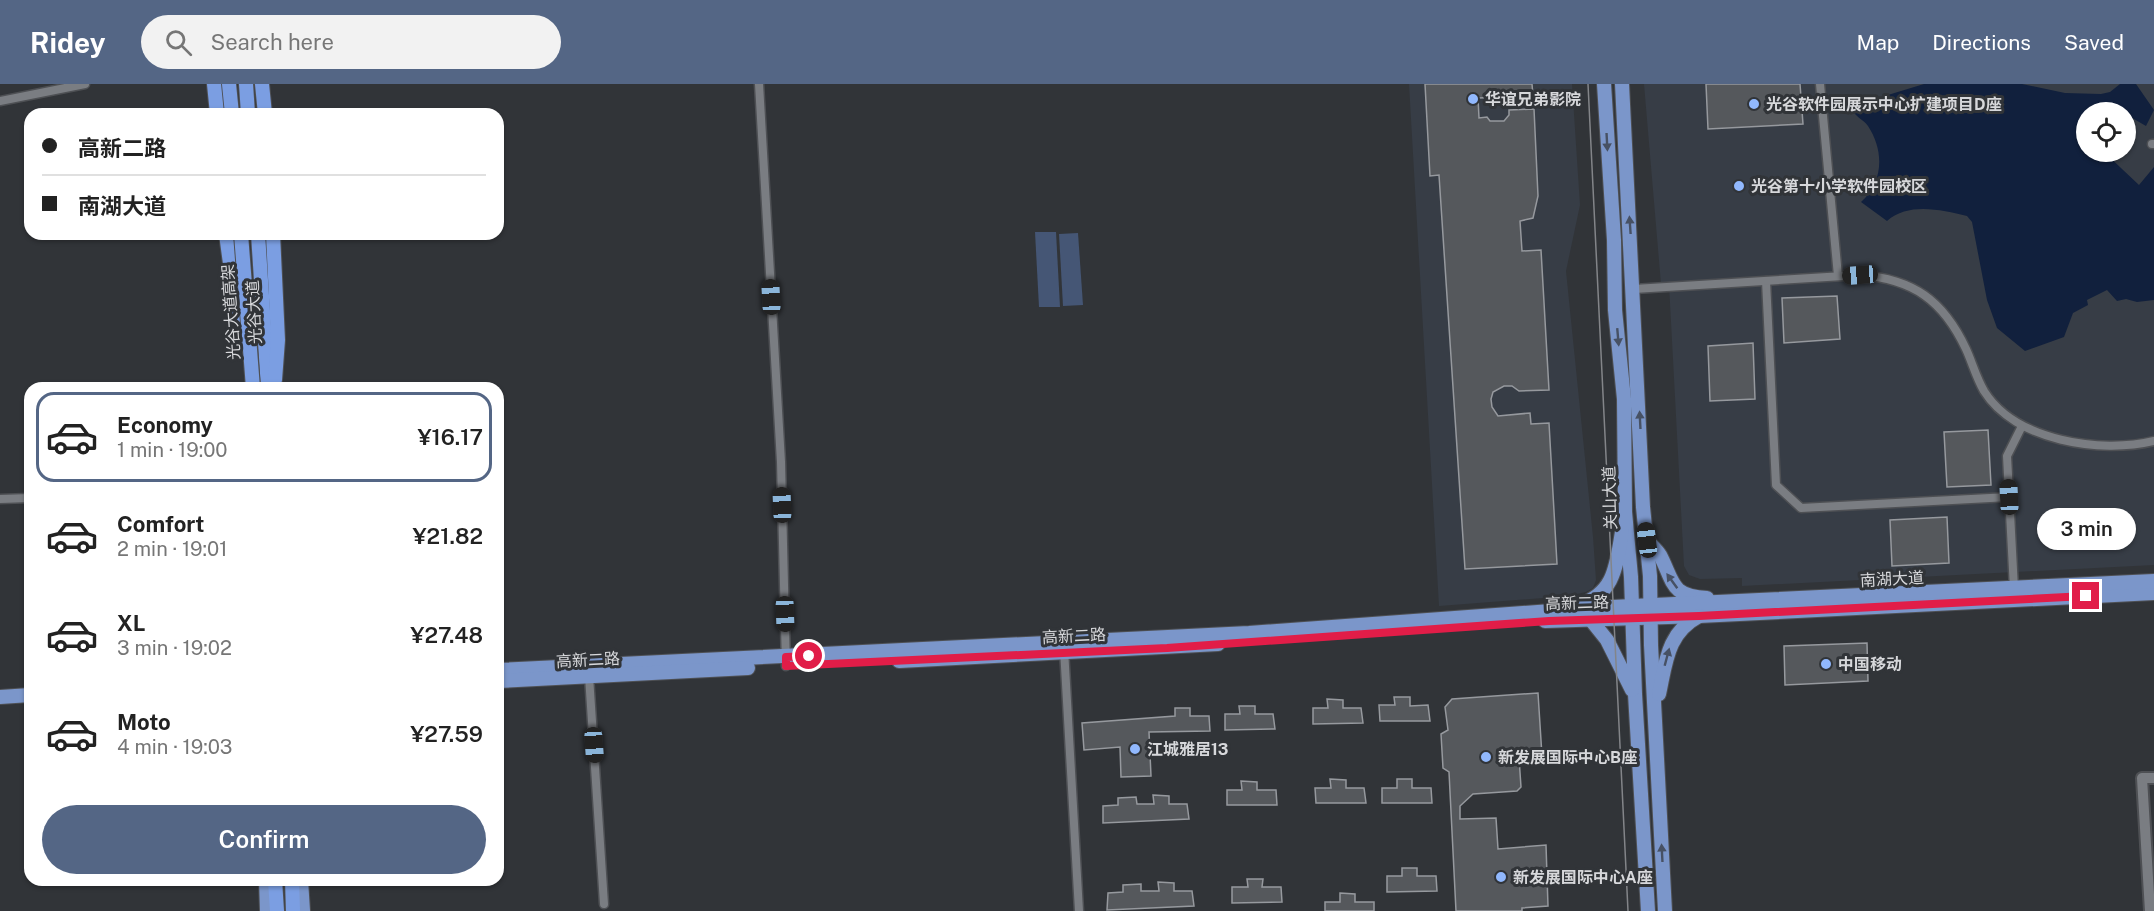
<!DOCTYPE html>
<meta charset="utf-8">
<style>
:root{--surface:#fff;--page:#f2f2f2;--text:#222;--muted:#767676;--line:#e0e0e0;--accent:#546685}
body{margin:0;font-family:"Public Sans","Noto Sans SC",sans-serif;background:var(--page);color:var(--text);height:100vh;display:flex;flex-direction:column;font-size:22px;white-space:nowrap}
*{box-sizing:border-box;margin:0}
p{font-size:20px;color:var(--muted)}
.icon{flex:none;width:33px;height:33px;fill:none;stroke:currentColor;stroke-width:2;stroke-linecap:round;stroke-linejoin:round}
.map{position:relative;flex:1;overflow:hidden}
.panel{position:absolute;left:24px;top:298px;width:480px;height:504px;display:flex;flex-direction:column;background:var(--surface);border-radius:18px;box-shadow:0 2px 4px #0004}
.panel>*{flex:none}
.banner{position:absolute;left:24px;top:24px;width:480px;height:132px;border-radius:18px;box-shadow:0 2px 4px #0004;display:grid;align-content:center;height:132px;padding:0 18px;background:var(--surface)}
.fabs{position:absolute;left:2076px;top:18px;display:grid;gap:12px}
.fabs a{display:grid;place-items:center;width:60px;height:60px;border-radius:50%;background:var(--surface);box-shadow:0 2px 4px #0004;font-size:30px}
.end{position:absolute;width:27px;height:27px;margin:-14px;border:8px solid #e11d48;background:#fff;box-shadow:0 0 0 3px #fff}
.from{border-radius:50%}
.bubble{position:absolute;height:42px;border-radius:21px;background:var(--surface);box-shadow:0 2px 4px #0004;font-size:20px;font-weight:600;line-height:42px;text-align:center}
.car{position:absolute;width:18px;height:36px;margin:-18px -9px;border-radius:8px;box-shadow:0 0 4px 2px #0007;background:linear-gradient(#222 24%,#8ab4d8 0 40%,#222 0 76%,#8ab4d8 0 86%,#222 0)}
.banner b{display:flex;align-items:center;gap:21px;height:57px;font-size:22px}
.banner b+b{border-top:2px solid var(--line)}
.banner i{width:15px;height:15px;background:var(--text)}
ul{padding:10px 0 0;list-style:none}
li{display:flex;align-items:center;gap:18px;height:90px;margin:0 12px 9px;padding:0 6px;border:3px solid transparent;border-radius:18px}
li div{flex:1}
li b{display:block;font-size:22px}
li em{font-style:normal;font-weight:600}
li.active{border-color:var(--accent)}
li>.icon{width:54px;height:54px;stroke-width:1.5}
.button{display:flex;gap:12px;margin-top:auto;padding:12px 18px}
.button a{flex:1;height:69px;border-radius:36px;background:var(--accent);color:#fff;font-size:24px;font-weight:600;line-height:69px;text-align:center}
header{display:flex;align-items:center;gap:36px;box-sizing:border-box;height:84px;padding:0 30px;background:var(--accent);color:#fff}
header strong{font-size:28px}
nav{display:flex;gap:33px;margin-inline-start:auto;font-size:21px}
.search{width:420px;height:54px;background:var(--page);display:flex;align-items:center;gap:15px;box-sizing:border-box;padding:0 21px;border-radius:33px;color:var(--muted);font-size:22px}
.map>svg:first-child{display:block}
.built{fill:#373d46;fill-rule:evenodd}
.green{fill:#455675}
.water{fill:#11203d}
.building{fill:#55585c;stroke:#96999e;stroke-width:1.5}
.lines{fill:none;stroke-linecap:round;stroke-linejoin:round}
.minor-casing{stroke:#4e5054;stroke-width:11}
.tertiary-casing{stroke:#4e5054;stroke-width:14}
.primary-casing{stroke:#4e5054;stroke-width:16}
.trunk-casing{stroke:#4e5054;stroke-width:16}
.minor{stroke:#7a7d82;stroke-width:8}
.tertiary{stroke:#7a7d82;stroke-width:10}
.primary{stroke:#7b96ca;stroke-width:14}
.trunk{stroke:#7b9ee2;stroke-width:14}
.tram{stroke:#838589;stroke-width:1.5}
.trunk-bridge-casing{stroke:#4e5054;stroke-width:16;stroke-linecap:butt}
.trunk-bridge{stroke:#7b9ee2;stroke-width:14}
.oneway{fill:#475164}
.route{stroke:#e11d48;stroke-width:8}
.poi-dot{fill:#91b8fd;stroke:#313438;stroke-width:2}
.labels{text-anchor:middle;dominant-baseline:central;stroke-width:6;stroke-linejoin:round;paint-order:stroke}
.poi-label{font-size:16px;font-weight:bold;fill:#d7d8db;stroke:#313438;text-anchor:start}
.street-label{font-size:16px;fill:#d7d8db;stroke:#313438}
</style>
<header>
<strong>Ridey</strong>
<div class="search"><svg class="icon" aria-label="search" viewBox="0 0 24 24"><circle cx="10" cy="10" r="6"/><path d="M15 15l6 6"/></svg>Search here</div>
<nav><a>Map</a><a>Directions</a><a>Saved</a></nav>
</header>
<div class="map">
<svg width="2154" height="827" viewBox="0 0 2154 827">
<rect width="100%" height="100%" fill="#313438"/>
<!-- built -->
<g class="built">
<polygon points="1409,0 1572,0 1580,121 1566,187 1593,453 1596,496 1593,504 1586,508 1568,512 1439,522"/>
<path d="M1644,0H2154V481L1742,502V494L1700,495L1689,491L1684,482L1669,200H1661ZM2086,28H2126V68H2086Z"/>
</g>
<!-- green -->
<g class="green">
<polygon points="1035,148 1056,148 1060,223 1039,223"/>
<polygon points="1078,149 1083,221 1063,222 1059,150"/>
</g>
<!-- water -->
<path class="water" d="M1924,0H2022L2065,9L2101,10L2110,8L2120,0H2136L2154,26L2146,42L2127,31L2126,33V28H2086V68H2104L2139,101L2154,83V216L2137,218L2126,215L2117,217L2107,206L2087,216L2088,221L2073,229L2064,253L2025,267L1997,244L1987,216L1972,138L1967,132C1941,126 1909,118 1887,137L1861,118C1884,98 1884,66 1868,42C1863,35 1855,33 1852,25L1855,21Z"/>
<!-- building -->
<g class="building">
<polygon points="1425,0 1532,0 1533,12 1478,14 1479,34 1487,33 1490,37 1504,37 1509,31 1509,26 1534,25 1538,112 1533,134 1520,137 1522,167 1541,166 1549,306 1519,307 1512,302 1504,302 1493,308 1491,315 1492,323 1498,332 1530,329 1531,340 1549,339 1557,480 1465,485 1439,91 1430,92"/>
<polygon points="1706,0 1800,0 1803,40 1708,45"/>
<polygon points="1837,212 1840,255 1784,259 1782,214"/>
<polygon points="1753,259 1755,315 1710,317 1708,262"/>
<polygon points="1988,346 1991,401 1947,403 1944,348"/>
<polygon points="1947,433 1949,479 1892,482 1890,436"/>
<polygon points="1867,559 1868,597 1785,601 1784,562"/>
<polygon points="1538,609 1542,672 1519,674 1521,703 1517,707 1473,710 1460,722 1460,735 1496,734 1498,765 1546,761 1548,822 1522,824 1522,827 1456,827 1449,688 1443,684 1441,650 1448,646 1445,623 1452,615"/>
<polygon points="1394,613 1410,613 1410,622 1428,621 1430,637 1380,637 1379,621 1395,621"/>
<polygon points="1327,615 1343,616 1343,624 1361,624 1363,639 1313,640 1313,624 1328,624"/>
<polygon points="1239,622 1255,622 1255,630 1273,630 1275,645 1225,646 1225,630 1240,630"/>
<polygon points="1175,624 1190,624 1190,632 1209,632 1210,647 1149,648 1151,692 1121,693 1120,663 1084,666 1082,639 1175,632"/>
<polygon points="1330,695 1346,696 1346,704 1364,704 1366,719 1316,719 1315,704 1331,704"/>
<polygon points="1397,695 1412,695 1412,704 1431,704 1432,719 1382,719 1382,704 1397,704"/>
<polygon points="1241,697 1257,698 1257,706 1276,706 1277,721 1227,721 1227,706 1242,706"/>
<polygon points="1153,711 1169,712 1169,720 1187,720 1189,735 1103,739 1103,722 1118,721 1118,714 1136,713 1137,720 1154,720"/>
<polygon points="1402,784 1417,784 1417,792 1436,792 1437,807 1387,808 1387,792 1402,792"/>
<polygon points="1247,795 1263,795 1262,803 1281,803 1282,818 1232,819 1232,803 1248,803"/>
<polygon points="1158,798 1174,799 1174,807 1192,807 1194,822 1107,826 1108,809 1123,808 1123,801 1141,800 1141,807 1159,807"/>
<polygon points="1340,809 1355,810 1355,818 1374,818 1374,827 1325,827 1325,818 1340,818"/>
</g>
<g class="lines">
<defs>
<g id="minor">
<polyline points="759,0 781,378 786,582"/>
<polyline points="1820,0 1838,192"/>
<polyline points="0,17 85,0"/>
<polyline points="2152,60 2154,60"/>
<polyline points="1766,197 1776,401 1801,424 2009,413"/>
<path d="M1634,205L1860,191C1913,195 1943,216 1966,265C1972,278 1976,293 1984,307C2015,357 2101,370 2154,357"/>
<polyline points="0,415 30,414"/>
<polyline points="2014,505 2007,372 2022,342"/>
<polyline points="1064,565 1079,827"/>
<polyline points="589,592 604,820"/>
</g>
<polyline id="tertiary" points="2150,827 2142,694 2154,694"/>
<g id="primary">
<polyline points="1604,0 1614,156 1615,226 1624,315 1625,428 1631,493 1635,610 1648,827"/>
<polyline points="1622,0 1643,423 1650,492 1651,561 1665,827"/>
<path d="M1647,456C1651,461 1657,466 1660,471C1674,498 1670,512 1707,514"/>
<path d="M1579,521C1615,509 1616,482 1622,448"/>
<polyline points="1591,536 1607,556 1632,606"/>
<polyline points="1545,537 1699,532 2154,509"/>
<polyline points="899,577 1218,560"/>
<polyline points="498,586 1249,549 1591,524 2154,497"/>
<polyline points="498,597 748,584"/>
<path d="M1659,610C1666,578 1667,549 1699,532"/>
<polyline points="0,613 30,611"/>
<polyline points="266,796 267,827"/>
<polyline points="301,796 303,827"/>
</g>
<g id="trunk">
<polyline points="214,0 217,30"/>
<polyline points="229,0 232,30"/>
<polyline points="246,0 248,30"/>
<polyline points="262,0 265,30"/>
<polyline points="226,150 235,216 245,254"/>
<polyline points="258,150 268,304"/>
<polyline points="273,150 278,256 275,296"/>
<polyline points="275,796 277,827"/>
<polyline points="292,796 293,827"/>
</g>
</defs>
<!-- minor casing -->
<use href="#minor" class="minor-casing"/>
<!-- tertiary casing -->
<use href="#tertiary" class="tertiary-casing"/>
<!-- primary casing -->
<use href="#primary" class="primary-casing"/>
<!-- trunk casing -->
<use href="#trunk" class="trunk-casing"/>
<!-- minor -->
<use href="#minor" class="minor"/>
<!-- tertiary -->
<use href="#tertiary" class="tertiary"/>
<!-- primary -->
<use href="#primary" class="primary"/>
<!-- trunk -->
<use href="#trunk" class="trunk"/>
<!-- tram -->
<polyline class="tram" points="1588,0 1628,827"/>
<defs>
<polyline id="trunk-bridge" points="241,150 253,304"/>
</defs>
<!-- trunk-bridge casing -->
<use href="#trunk-bridge" class="trunk-bridge-casing"/>
<!-- trunk-bridge -->
<use href="#trunk-bridge" class="trunk-bridge"/>
</g>
<!-- one-way arrows -->
<defs><path id="oneway-solid" d="M-6-.8H1V-3.2L6.5 0L1 3.2V.8H-6Z" transform="scale(1.5)"/></defs>
<g class="oneway">
<use href="#oneway-solid" transform="translate(1607 58) rotate(87)"/>
<use href="#oneway-solid" transform="translate(1630 141) rotate(-94)"/>
<use href="#oneway-solid" transform="translate(1618 253) rotate(85)"/>
<use href="#oneway-solid" transform="translate(1640 336) rotate(-93)"/>
<use href="#oneway-solid" transform="translate(1672 497) rotate(-126)"/>
<use href="#oneway-solid" transform="translate(1667 573) rotate(-75)"/>
<use href="#oneway-solid" transform="translate(1662 769) rotate(-93)"/>
</g>
<g class="lines">
<!-- route -->
<polyline class="route" points="809,572 786,573 786,582 1167,564 1549,537 1699,532 2086,512"/>
</g>
<!-- markers -->
<g class="poi-dot">
<circle cx="1473" cy="15" r="6"/>
<circle cx="1754" cy="20" r="6"/>
<circle cx="1739" cy="102" r="6"/>
<circle cx="1826" cy="580" r="6"/>
<circle cx="1135" cy="665" r="6"/>
<circle cx="1486" cy="673" r="6"/>
<circle cx="1501" cy="793" r="6"/>
</g>
<g class="labels">
<!-- poi labels -->
<g class="poi-label">
<text x="1485" y="15">华谊兄弟影院</text>
<text x="1766" y="20">光谷软件园展示中心扩建项目D座</text>
<text x="1751" y="102">光谷第十小学软件园校区</text>
<text x="1838" y="580">中国移动</text>
<text x="1147" y="665">江城雅居13</text>
<text x="1498" y="673">新发展国际中心B座</text>
<text x="1513" y="793">新发展国际中心A座</text>
</g>
<!-- street labels -->
<g class="street-label">
<text transform="translate(231 228) rotate(-94)">光谷大道高架</text>
<text transform="translate(254 228) rotate(-93)">光谷大道</text>
<text transform="translate(1610 414) rotate(-92)">关山大道</text>
<text transform="translate(1892 495) rotate(-3)">南湖大道</text>
<text transform="translate(1577 519) rotate(-2)">高新二路</text>
<text transform="translate(1074 552) rotate(-3)">高新二路</text>
<text transform="translate(588 576) rotate(-3)">高新二路</text>
</g>
</g>
</svg>
<div class="fabs">
<a><svg class="icon" aria-label="locate" viewBox="0 0 24 24"><circle cx="12" cy="12" r="6"/><path d="M12 2v4M12 18v4M2 12h4M18 12h4"/></svg></a>
</div>
<i class="end from" style="left:809px;top:572px"></i>
<i class="end" style="left:2086px;top:512px"></i>
<div class="bubble" style="left:2037px;top:424px;width:99px">3 min</div>
<i class="car" style="left:1860px;top:191px;rotate:266deg"></i>
<i class="car" style="left:771px;top:213px;rotate:357deg"></i>
<i class="car" style="left:2009px;top:413px;rotate:357deg"></i>
<i class="car" style="left:782px;top:421px;rotate:358deg"></i>
<i class="car" style="left:1647px;top:456px;rotate:353deg"></i>
<i class="car" style="left:785px;top:530px;rotate:178deg"></i>
<i class="car" style="left:594px;top:661px;rotate:176deg"></i>
<div class="banner">
<b><i class="from"></i>高新二路</b>
<b><i></i>南湖大道</b>
</div>
<section class="panel">
<ul>
<li class="active"><svg class="icon" aria-label="car" viewBox="0 0 24 24"><path d="M5 17H2v-5l4-1 3-4h7l3 4 3 1v5h-3M9 17h6M6 11h13"/><circle cx="7" cy="17" r="2"/><circle cx="17" cy="17" r="2"/></svg><div><b>Economy</b><p>1 min · 19:00</p></div><em>¥16.17</em></li>
<li><svg class="icon" aria-label="car" viewBox="0 0 24 24"><path d="M5 17H2v-5l4-1 3-4h7l3 4 3 1v5h-3M9 17h6M6 11h13"/><circle cx="7" cy="17" r="2"/><circle cx="17" cy="17" r="2"/></svg><div><b>Comfort</b><p>2 min · 19:01</p></div><em>¥21.82</em></li>
<li><svg class="icon" aria-label="car" viewBox="0 0 24 24"><path d="M5 17H2v-5l4-1 3-4h7l3 4 3 1v5h-3M9 17h6M6 11h13"/><circle cx="7" cy="17" r="2"/><circle cx="17" cy="17" r="2"/></svg><div><b>XL</b><p>3 min · 19:02</p></div><em>¥27.48</em></li>
<li><svg class="icon" aria-label="car" viewBox="0 0 24 24"><path d="M5 17H2v-5l4-1 3-4h7l3 4 3 1v5h-3M9 17h6M6 11h13"/><circle cx="7" cy="17" r="2"/><circle cx="17" cy="17" r="2"/></svg><div><b>Moto</b><p>4 min · 19:03</p></div><em>¥27.59</em></li>
</ul>
<div class="button"><a>Confirm</a></div>
</section>
</div>
